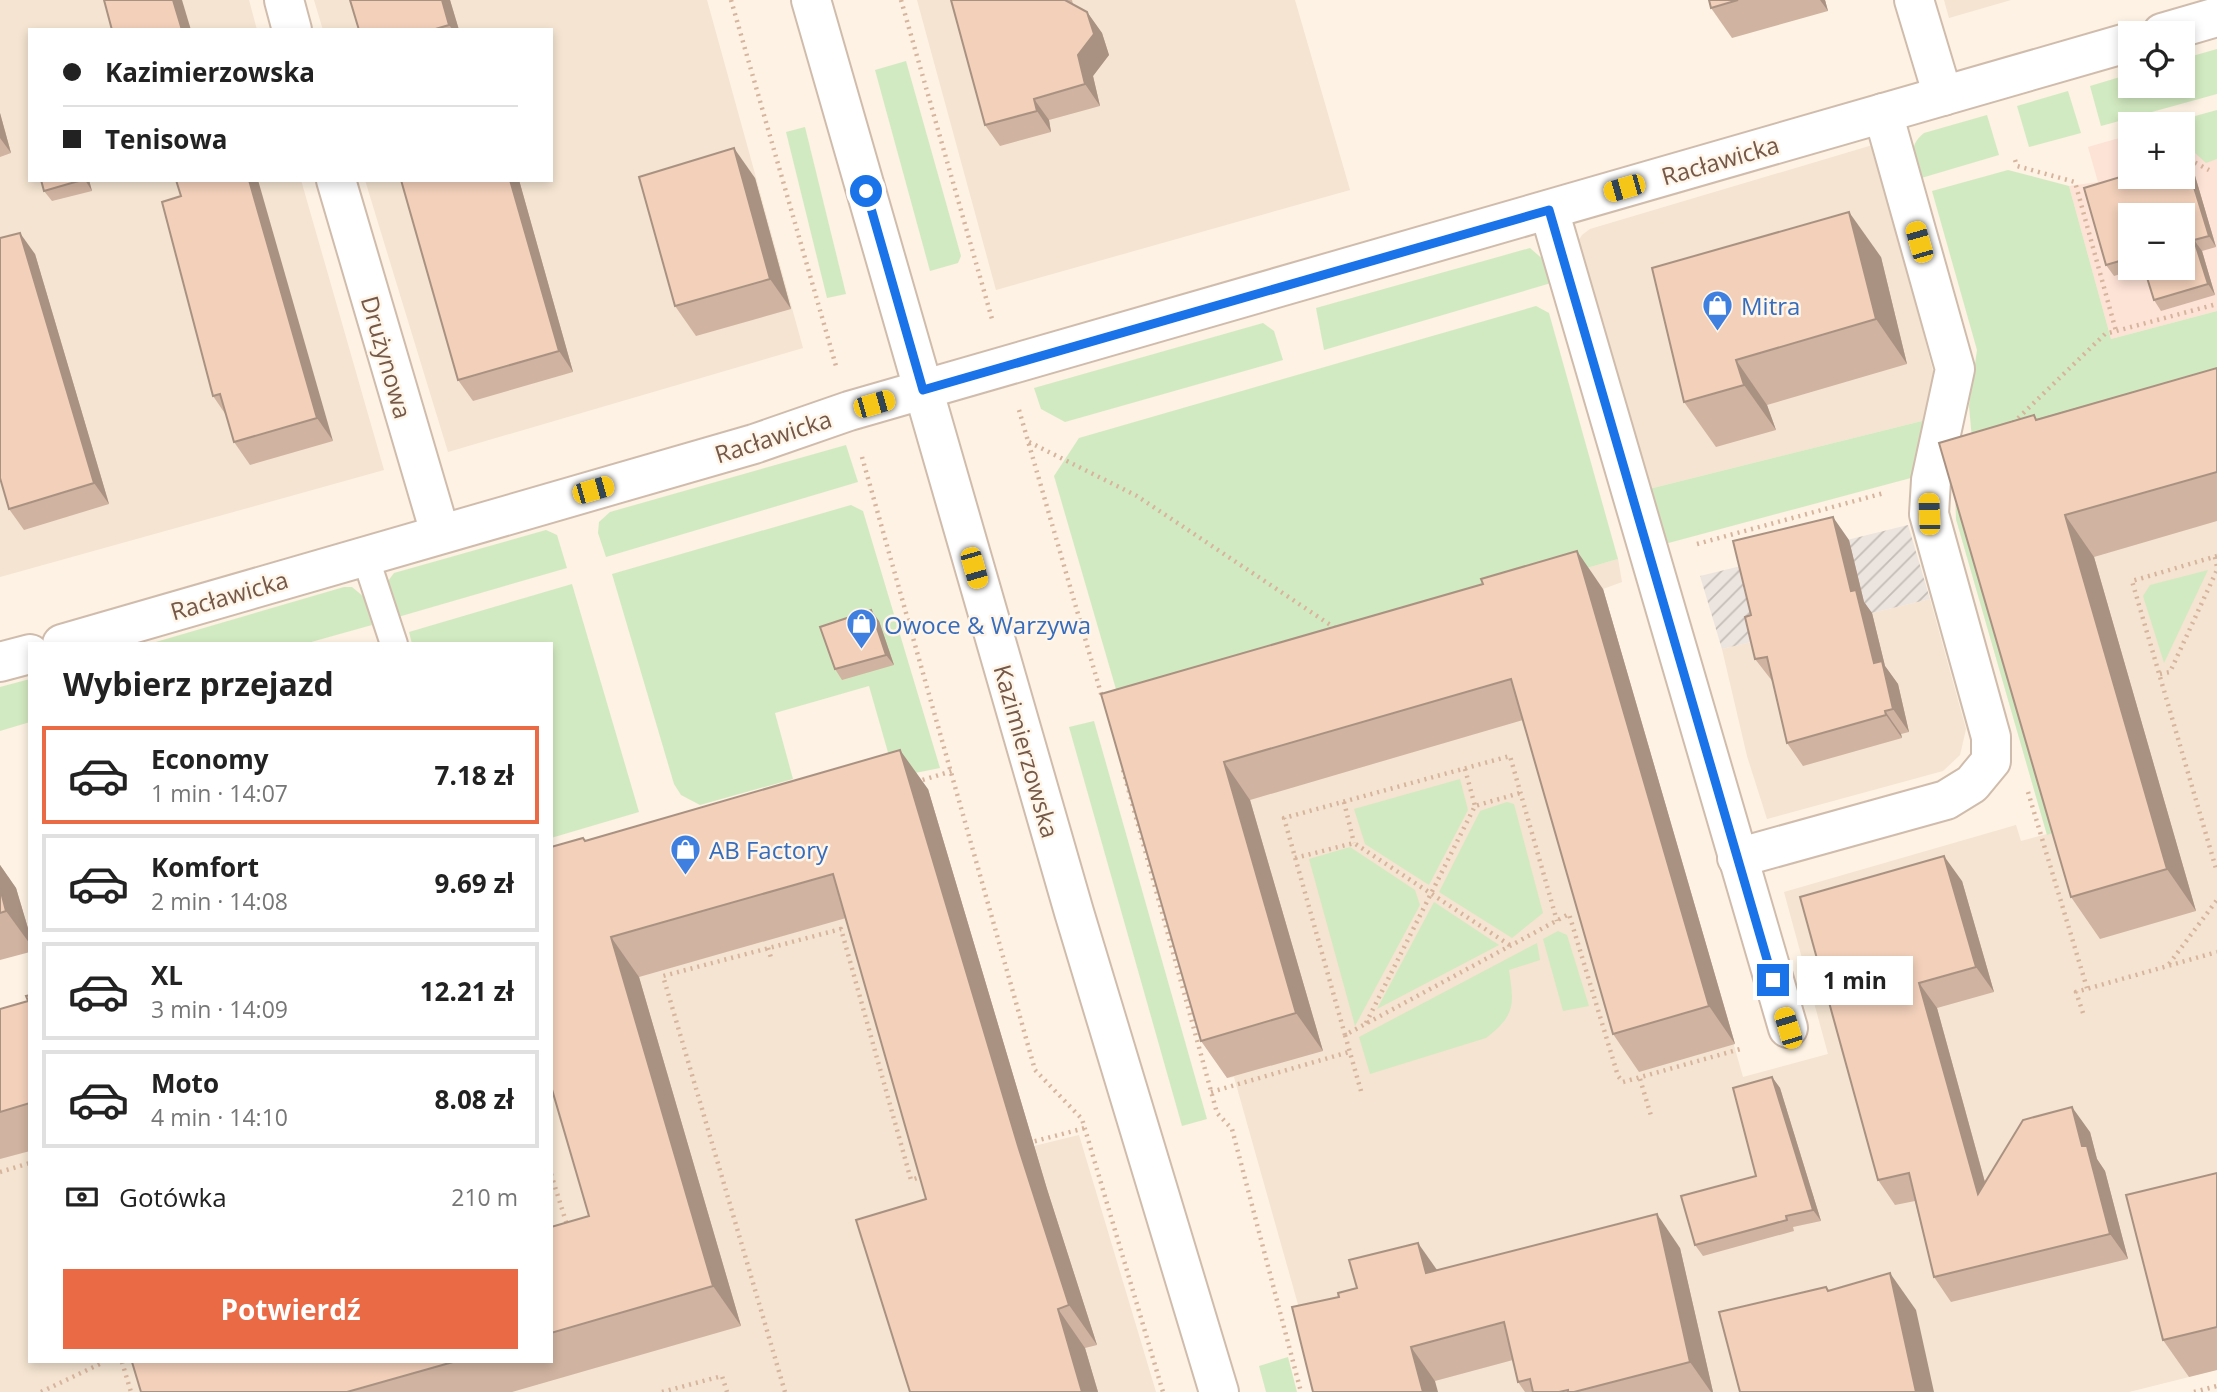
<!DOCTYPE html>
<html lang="pl">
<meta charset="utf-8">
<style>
:root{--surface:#fff;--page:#f2f2f2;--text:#222;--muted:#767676;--line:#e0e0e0;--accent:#e96a45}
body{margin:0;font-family:"Open Sans",sans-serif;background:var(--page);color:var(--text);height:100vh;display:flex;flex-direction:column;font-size:26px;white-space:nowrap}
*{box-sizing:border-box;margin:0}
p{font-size:23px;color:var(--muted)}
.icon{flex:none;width:38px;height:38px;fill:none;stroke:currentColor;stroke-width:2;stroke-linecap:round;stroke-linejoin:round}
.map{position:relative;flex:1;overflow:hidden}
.drawer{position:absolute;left:28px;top:642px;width:525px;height:721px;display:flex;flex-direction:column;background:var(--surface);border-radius:0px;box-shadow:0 4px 10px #0003}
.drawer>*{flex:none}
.guide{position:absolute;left:28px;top:28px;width:525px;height:154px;border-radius:0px;box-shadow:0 4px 10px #0003;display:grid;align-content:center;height:154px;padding:0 35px;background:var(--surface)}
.buttons{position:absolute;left:2118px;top:21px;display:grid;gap:14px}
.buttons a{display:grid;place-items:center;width:77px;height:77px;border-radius:0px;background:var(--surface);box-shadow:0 4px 10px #0003;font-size:35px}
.end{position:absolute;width:32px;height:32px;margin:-16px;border:9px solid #1a73e8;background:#fff;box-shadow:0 0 0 4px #fff}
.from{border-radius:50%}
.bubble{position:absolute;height:49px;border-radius:0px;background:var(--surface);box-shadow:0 4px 10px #0003;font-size:23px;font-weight:700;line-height:49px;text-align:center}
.car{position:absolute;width:21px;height:42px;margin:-21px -10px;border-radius:9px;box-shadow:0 0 5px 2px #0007;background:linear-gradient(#f5c518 24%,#345 0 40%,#f5c518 0 76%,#345 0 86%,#f5c518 0)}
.guide b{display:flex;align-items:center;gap:24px;height:66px;font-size:26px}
.guide b+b{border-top:2px solid var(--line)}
.guide i{width:18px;height:18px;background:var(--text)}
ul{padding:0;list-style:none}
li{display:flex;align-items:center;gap:21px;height:98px;margin:0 14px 10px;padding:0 21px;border:4px solid var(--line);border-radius:0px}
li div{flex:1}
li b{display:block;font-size:26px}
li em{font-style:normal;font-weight:700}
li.current{border-color:var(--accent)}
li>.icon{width:63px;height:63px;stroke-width:1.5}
h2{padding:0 35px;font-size:32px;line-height:84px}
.pay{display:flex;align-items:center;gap:18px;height:77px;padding:0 35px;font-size:26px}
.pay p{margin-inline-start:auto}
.cta{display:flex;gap:14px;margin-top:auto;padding:14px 35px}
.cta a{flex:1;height:80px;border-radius:0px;background:var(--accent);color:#fff;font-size:28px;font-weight:700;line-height:80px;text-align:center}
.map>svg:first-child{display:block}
.residential{fill:#f4e4d1}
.commercial{fill:#fde2d6;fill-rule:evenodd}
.industrial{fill:url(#industrial-furrows)}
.green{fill:#d2eac1}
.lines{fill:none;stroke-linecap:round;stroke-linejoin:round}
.service-casing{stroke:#d0bcac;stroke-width:30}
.minor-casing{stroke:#d0bcac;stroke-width:42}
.tertiary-casing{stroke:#d0bcac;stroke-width:42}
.path{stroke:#d7b49d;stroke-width:4.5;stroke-dasharray:2 5;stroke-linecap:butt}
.service{stroke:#fff;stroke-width:26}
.minor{stroke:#fff;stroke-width:38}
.tertiary{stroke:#fff;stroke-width:38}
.wall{fill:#d0b3a0}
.shaded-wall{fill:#a99282}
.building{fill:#f2d0ba;stroke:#a99282;stroke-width:2}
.route{stroke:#1a73e8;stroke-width:9}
.labels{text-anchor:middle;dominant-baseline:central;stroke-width:5;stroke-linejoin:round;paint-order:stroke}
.street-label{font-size:24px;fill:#755848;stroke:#fff6e9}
.shop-label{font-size:24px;fill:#366cbe;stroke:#fff6e9;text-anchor:start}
</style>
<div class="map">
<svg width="2217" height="1392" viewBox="0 0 2217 1392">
<defs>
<pattern id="industrial-furrows" width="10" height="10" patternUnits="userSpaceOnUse" patternTransform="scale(1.75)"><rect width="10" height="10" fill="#ece4de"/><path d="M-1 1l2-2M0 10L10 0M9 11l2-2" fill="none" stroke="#c4bcb6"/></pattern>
</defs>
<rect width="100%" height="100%" fill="#fdf2e3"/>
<!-- residential -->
<g class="residential">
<polygon points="0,0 249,0 257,30 30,30 30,180 301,180 384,470 0,577"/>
<polygon points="314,0 707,0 803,348 448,452 365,180 551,180 551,30 323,30"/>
<polygon points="917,0 1295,0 1350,190 996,290"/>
<polygon points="1944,0 2011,0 1949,18"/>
<polygon points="1876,144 1936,383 1930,419 1645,490 1577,243 1582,235 1590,229"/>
<polygon points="2217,388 2217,1370 2129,1392 1328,1392 1301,1315 1234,1077 1227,1078 1120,703 1618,559 1622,582 1603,589 1743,1077 1828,1054 1784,892 2016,825 2021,841 2047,834 1956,519 1955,504"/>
<polygon points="1930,599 1966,729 1960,755 1943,771 1767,819 1747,756 1722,649"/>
<polygon points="928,789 1034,1146 1079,1135 1156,1392 0,1392 0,1057 30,1048 30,1362 551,1362 551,894 613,881"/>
</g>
<!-- commercial -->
<path class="commercial" d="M2130,135V177H2182V141L2206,162L2217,159V311L2111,339L2069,186L2098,182L2088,147ZM2130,215H2182V268H2130Z"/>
<!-- industrial -->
<polygon class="industrial" points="1908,525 1930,599 1722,649 1700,576"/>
<!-- green -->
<g class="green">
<polygon points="2217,49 2217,94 2101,126 2090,86 2130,74 2130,86 2182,86 2182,59"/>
<polygon points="906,61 961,256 958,263 930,271 875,70"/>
<polygon points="2068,91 2081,133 2029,147 2017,106"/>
<polygon points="2217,110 2217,159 2206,163 2182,141 2182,124 2166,124"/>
<path d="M1987,115L1999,155L1918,179C1914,160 1907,146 1924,133Z"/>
<polygon points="805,127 846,294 827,298 786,132"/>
<polygon points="2008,170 2069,186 2111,339 2217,311 2217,388 1972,439 1969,406 1977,350 1932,191"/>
<polygon points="1530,248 1546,262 1551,283 1324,350 1316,308"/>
<polygon points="1536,306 1549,313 1618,559 1120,703 1054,476 1079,438"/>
<polygon points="1263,323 1274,331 1283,360 1065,422 1041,409 1034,388"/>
<polygon points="1930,419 1922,475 1661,545 1645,490"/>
<polygon points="846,445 858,482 606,557 598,533 599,522 610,512"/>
<polygon points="1956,491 2064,828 2047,835 1956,519"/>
<polygon points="851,505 863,511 940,768 895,777 869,686 775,713 793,779 700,805 681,795 674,784 612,574"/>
<polygon points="546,530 557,535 567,568 398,617 388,581 394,573"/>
<polygon points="2208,570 2164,663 2143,596 2150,585"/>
<polygon points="572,584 639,812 551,838 551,644 412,644 409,632"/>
<polygon points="344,587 352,587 364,597 372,625 304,644 149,644"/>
<polygon points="30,679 30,722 0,731 0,687"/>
<polygon points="1094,721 1207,1119 1182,1126 1069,727"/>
<polygon points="1460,779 1468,810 1429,885 1365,844 1354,809"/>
<polygon points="1507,802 1514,804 1543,913 1512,938 1439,892 1480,811"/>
<polygon points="1350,847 1415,890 1420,905 1355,1026 1309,859"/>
<polygon points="1434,902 1499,945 1377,1009"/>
<polygon points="1558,931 1567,935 1589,1006 1563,1011 1543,939"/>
<path d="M1537,943L1540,960L1509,970C1514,1004 1516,1015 1486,1038L1370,1074L1359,1037Z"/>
<polygon points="1288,1357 1297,1392 1266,1392 1259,1366"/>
</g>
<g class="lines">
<defs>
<polyline id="service" points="365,556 394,644"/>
<g id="minor">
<polyline points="284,0 292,30"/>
<polyline points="1914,0 1943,96"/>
<polyline points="2162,33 2217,17"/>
<polyline points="336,180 440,533"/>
<polyline points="1549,210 1788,1028"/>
<polyline points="62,644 754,444 849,411 2130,42"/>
<polyline points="0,662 30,654"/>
<polyline points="1737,858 1946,800 1972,784 1991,761 1991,737 1929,514 1931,480 1955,369 1883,113"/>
</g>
<polyline id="tertiary" points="811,0 1074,912 1219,1392"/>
</defs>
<!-- service casing -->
<use href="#service" class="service-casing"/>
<!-- minor casing -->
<use href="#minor" class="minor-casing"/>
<!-- tertiary casing -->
<use href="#tertiary" class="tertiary-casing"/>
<!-- path -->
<g class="path">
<polyline points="731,0 836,366"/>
<polyline points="901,0 992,319"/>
<polyline points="2155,120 2156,124"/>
<polyline points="2015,160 2017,166 2075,182 2116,331"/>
<polyline points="2182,162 2190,160 2209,170"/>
<polyline points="1019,410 1102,697"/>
<polyline points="2013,423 2105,334 2217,304"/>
<polyline points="1029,442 1137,496 1338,630"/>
<polyline points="862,457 1035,1070 1082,1119 1163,1392"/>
<polyline points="1697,544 1884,493"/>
<polyline points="2217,556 2132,581 2217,872"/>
<polyline points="2215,557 2217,567"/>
<polyline points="2160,674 2170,672 2217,570"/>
<polyline points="1465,769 1475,806"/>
<polyline points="1123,770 1217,1113 1232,1129 1301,1392"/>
<polyline points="916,782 952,771"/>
<polyline points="2028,792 2087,988"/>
<polyline points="1344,802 1354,843"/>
<polyline points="1295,858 1354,843 1511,946"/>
<polyline points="768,948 772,961"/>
<polyline points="2169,964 2217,900"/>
<polyline points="2083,1013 2076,992 2217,952"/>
<polyline points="1366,1023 1475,806 1520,793"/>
<polyline points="1345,1035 1284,818 1510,756 1557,921"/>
<polyline points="1640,1079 1652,1119"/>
<polyline points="1361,1091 1345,1035 1569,914 1618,1076 1623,1082 1744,1048"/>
<polyline points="1211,1092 1349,1052"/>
<polyline points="1028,1143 1085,1128"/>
<polyline points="0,1172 30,1163"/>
<polyline points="551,1174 568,1228"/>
<polyline points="122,1362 131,1392"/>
<polyline points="41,1392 104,1362"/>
<polyline points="662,1392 722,1376 727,1392"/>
<polyline points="785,1392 663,976 841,929 911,1180 923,1176"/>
<polyline points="2194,1392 2217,1386"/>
</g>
<!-- service -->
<use href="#service" class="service"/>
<!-- minor -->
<use href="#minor" class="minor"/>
<!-- tertiary -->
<use href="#tertiary" class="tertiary"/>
</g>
<!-- wall -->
<g class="wall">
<polygon points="450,0 459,30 359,30"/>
<polygon points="951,0 1072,0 1073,4 1087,12 1102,33 1109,55 1093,76 1100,106 1049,120 1051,132 1000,146 985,125"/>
<polygon points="1709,0 1825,0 1828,11 1732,38 1711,8"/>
<polygon points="0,113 11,153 0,157"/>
<polygon points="2185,158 2193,169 2216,247 2202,251 2215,295 2161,311 2154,300 2144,268 2182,268 2182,215 2130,215 2130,268 2140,268 2114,276 2106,265 2084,188 2130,174 2130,177 2182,177 2182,159"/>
<polygon points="755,178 791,309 696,336 675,306"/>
<polygon points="41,180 89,180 92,191 52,201 44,191"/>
<polygon points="519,180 573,372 473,401 458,380"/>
<polygon points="181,196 333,441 250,465 234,442 226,415 213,396"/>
<polygon points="35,254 109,504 24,530 9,509"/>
<polygon points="1881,257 1907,364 1767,405 1776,430 1716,447 1684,402 1652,268"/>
<polygon points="2217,368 2217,521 2094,557 2196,911 2100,939 2071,897 2037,419"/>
<polygon points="1849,540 1864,602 1872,613 1885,666 1898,684 1909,732 1901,734 1902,738 1803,766 1787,743 1773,682 1755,659 1751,615"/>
<polygon points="1603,589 1735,1044 1639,1072 1613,1034 1523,720 1250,800 1323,1051 1227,1078 1201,1041 1101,694"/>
<polygon points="879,621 894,665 842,680 835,669"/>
<polygon points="928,789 1047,1189 1097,1345 1085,1348 1098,1392 910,1392 926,1199 846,918 639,977 741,1326 512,1392 141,1392 132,1362 551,1362 551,1227 589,1216 583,838 585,841"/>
<polygon points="0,865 16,888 30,935 30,952 0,960"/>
<polygon points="1962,881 1994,992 1937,1008 1985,1182 2090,1132 2097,1159 2105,1171 2128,1259 1951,1302 1934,1277 1915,1201 1895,1205 1878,1180 1800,897"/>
<polygon points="30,995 30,1151 0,1159 0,1009 28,1001"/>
<polygon points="1772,1077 1780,1088 1821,1221 1793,1227 1794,1231 1703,1256 1695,1245 1756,1176"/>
<polygon points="2217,1173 2217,1370 2189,1377 2163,1340"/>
<polygon points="1680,1248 1713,1392 1525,1392 1518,1382 1513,1360 1435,1381 1339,1297 1357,1288 1437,1270"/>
</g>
<!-- shaded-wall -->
<g class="shaded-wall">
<polygon points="173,0 182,0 191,30 182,30"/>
<polygon points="442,0 450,0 459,30 453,30 449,25"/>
<polygon points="1820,0 1825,0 1828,11"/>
<polygon points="1087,12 1102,33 1109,55 1093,76 1100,106 1085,84 1078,55"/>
<polygon points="1034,99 1049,120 1051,132 1037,111"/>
<polygon points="0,113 11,153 0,138"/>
<polygon points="734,148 755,178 791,309 770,279"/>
<polygon points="2185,158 2193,169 2216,247 2209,236"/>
<polygon points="85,180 89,180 92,191"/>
<polygon points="249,180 258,180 333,441 317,418"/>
<polygon points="510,180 519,180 573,372 559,351"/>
<polygon points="1849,212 1881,257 1907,364 1876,319"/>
<polygon points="20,233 35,254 109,504 94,483"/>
<polygon points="2194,240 2202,251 2215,295 2208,284"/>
<polygon points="1736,360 1767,405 1776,430 1744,385"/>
<polygon points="2065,515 2094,557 2196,911 2167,869"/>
<polygon points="1833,517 1849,540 1864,602 1872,613 1885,666 1898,684 1909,732 1893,709 1874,663 1851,591"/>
<polygon points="1577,551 1603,589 1735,1044 1709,1006"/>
<polygon points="871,610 879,621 894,665 886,655"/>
<polygon points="1885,711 1901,734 1902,738 1886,715"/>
<polygon points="900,750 928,789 1047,1189 1097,1345 1069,1305 1019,1149"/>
<polygon points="1224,762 1250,800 1323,1051 1296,1013"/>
<polygon points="1944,856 1962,881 1994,992 1976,967"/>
<polygon points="0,865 16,888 30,935 30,944 6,911 0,888"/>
<polygon points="611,937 639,977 741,1326 713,1286"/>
<polygon points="1919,983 1937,1008 1995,1219 1978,1194"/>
<polygon points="1772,1077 1780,1088 1821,1221 1813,1210"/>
<polygon points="2072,1107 2090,1132 2097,1159 2105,1171 2128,1259 2110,1234 2082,1146"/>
<polygon points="1657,1214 1680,1248 1713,1392 1711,1392 1690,1362"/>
<polygon points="1418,1243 1442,1277 1426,1273"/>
<polygon points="1890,1273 1916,1310 1934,1392 1916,1392"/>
<polygon points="1058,1309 1085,1348 1098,1392 1082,1392"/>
<polygon points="1411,1347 1435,1381 1438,1392 1423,1392"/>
</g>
<!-- building -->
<g class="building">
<polygon points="104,0 173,0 182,30 112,30"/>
<polygon points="350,0 442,0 449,25 432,30 359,30"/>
<polygon points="951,0 1065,0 1087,12 1094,34 1078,55 1085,84 1034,99 1037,111 985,125"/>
<polygon points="1709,0 1738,0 1711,8"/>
<polygon points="734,148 770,279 675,306 639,177"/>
<polygon points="2185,158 2209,236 2194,240 2208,284 2154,300 2144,268 2182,268 2182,215 2130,215 2130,258 2106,265 2084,188 2130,174 2130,177 2182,177 2182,159"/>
<polygon points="41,180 82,180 44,191"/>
<polygon points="176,180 249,180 317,418 234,442 220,394 213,396 162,202 181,196"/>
<polygon points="401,180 510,180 559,351 458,380"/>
<polygon points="1849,212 1876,319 1736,360 1744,385 1684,402 1652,268"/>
<polygon points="20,233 94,483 9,509 0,478 0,238"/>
<polygon points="2217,368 2217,472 2065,515 2167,869 2071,897 1939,443 2034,415 2036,420"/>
<polygon points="1833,517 1851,591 1856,590 1874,663 1882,661 1893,709 1885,711 1886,715 1787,743 1767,657 1755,659 1745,617 1751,615 1733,541"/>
<polygon points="1577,551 1709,1006 1613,1034 1511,679 1224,762 1296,1013 1201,1041 1101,694 1483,584 1481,579"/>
<polygon points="871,610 886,655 835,669 820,627"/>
<polygon points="900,750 1019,1149 1069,1305 1058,1309 1082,1392 910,1392 856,1220 926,1199 833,874 611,937 713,1286 551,1333 551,1227 589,1216 551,1086 551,847 583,838 585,841"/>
<polygon points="1944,856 1976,967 1919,983 1978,1194 2023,1120 2072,1107 2082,1146 2087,1146 2110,1234 1934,1277 1909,1173 1878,1180 1800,897"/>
<polygon points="0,888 6,911 0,913"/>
<polygon points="30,995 30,1103 0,1112 0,1009 28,1001 26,996"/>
<polygon points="1772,1077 1813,1210 1786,1216 1787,1220 1695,1245 1681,1196 1756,1176 1733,1088"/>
<polygon points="2217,1173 2217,1327 2163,1340 2126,1195"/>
<polygon points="1657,1214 1690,1362 1574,1392 1568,1392 1568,1390 1559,1392 1533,1392 1530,1379 1518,1382 1504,1322 1411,1347 1423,1392 1313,1392 1292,1307 1339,1297 1338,1293 1357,1288 1349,1260 1418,1243 1426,1273"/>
<polygon points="1890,1273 1916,1392 1740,1392 1719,1312 1826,1287 1828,1291"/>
<polygon points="132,1362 453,1362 347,1392 141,1392"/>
</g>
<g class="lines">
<!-- route -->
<polyline class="route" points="866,191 923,390 1549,210 1773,980"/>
</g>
<!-- icons -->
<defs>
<symbol id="shop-pin" viewBox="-11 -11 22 30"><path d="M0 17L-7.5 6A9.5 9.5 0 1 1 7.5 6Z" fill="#3f7fe0" stroke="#fff6e9"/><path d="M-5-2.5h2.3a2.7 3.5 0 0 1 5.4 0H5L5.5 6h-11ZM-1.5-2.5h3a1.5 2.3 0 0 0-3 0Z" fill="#fff"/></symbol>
</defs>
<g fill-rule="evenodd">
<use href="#shop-pin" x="1700" y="288" width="35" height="47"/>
<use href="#shop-pin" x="844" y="606" width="35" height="47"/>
<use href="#shop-pin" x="668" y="832" width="35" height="47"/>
</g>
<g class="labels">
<!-- street labels -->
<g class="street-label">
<text transform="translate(1720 160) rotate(-16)">Racławicka</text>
<text transform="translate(387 357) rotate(74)">Drużynowa</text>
<text transform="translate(773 436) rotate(-18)">Racławicka</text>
<text transform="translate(229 595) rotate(-16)">Racławicka</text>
<text transform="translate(1027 751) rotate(74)">Kazimierzowska</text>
</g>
<!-- shop labels -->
<g class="shop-label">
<text x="1741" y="305">Mitra</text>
<text x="884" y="624">Owoce &amp; Warzywa</text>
<text x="709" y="849">AB Factory</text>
</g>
</g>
</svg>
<div class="buttons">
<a><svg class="icon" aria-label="locate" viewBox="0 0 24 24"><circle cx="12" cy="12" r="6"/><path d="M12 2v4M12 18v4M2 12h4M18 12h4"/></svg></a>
<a>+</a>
<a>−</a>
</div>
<i class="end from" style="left:866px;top:191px"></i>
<i class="end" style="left:1773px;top:980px"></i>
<div class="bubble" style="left:1797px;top:956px;width:116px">1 min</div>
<i class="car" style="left:1624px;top:188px;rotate:254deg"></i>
<i class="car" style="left:1919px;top:242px;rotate:344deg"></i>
<i class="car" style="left:874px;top:404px;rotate:74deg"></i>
<i class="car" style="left:593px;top:490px;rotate:74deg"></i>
<i class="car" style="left:1929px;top:514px;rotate:358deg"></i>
<i class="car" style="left:974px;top:568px;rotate:164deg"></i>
<i class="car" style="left:1788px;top:1028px;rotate:343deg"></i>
<div class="guide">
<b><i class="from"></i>Kazimierzowska</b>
<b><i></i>Tenisowa</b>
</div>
<section class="drawer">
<h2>Wybierz przejazd</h2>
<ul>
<li class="current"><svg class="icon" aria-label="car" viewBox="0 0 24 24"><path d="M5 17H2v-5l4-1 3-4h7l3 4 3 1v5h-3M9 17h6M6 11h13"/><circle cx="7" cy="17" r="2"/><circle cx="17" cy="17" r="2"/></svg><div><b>Economy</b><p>1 min · 14:07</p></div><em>7.18 zł</em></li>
<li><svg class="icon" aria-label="car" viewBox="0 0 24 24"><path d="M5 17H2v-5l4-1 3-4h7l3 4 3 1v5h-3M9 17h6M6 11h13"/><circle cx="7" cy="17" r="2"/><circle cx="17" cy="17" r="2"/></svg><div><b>Komfort</b><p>2 min · 14:08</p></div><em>9.69 zł</em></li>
<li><svg class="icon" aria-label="car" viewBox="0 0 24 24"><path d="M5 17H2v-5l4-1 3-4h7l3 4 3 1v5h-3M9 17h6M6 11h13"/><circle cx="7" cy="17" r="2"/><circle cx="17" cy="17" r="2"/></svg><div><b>XL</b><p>3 min · 14:09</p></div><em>12.21 zł</em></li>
<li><svg class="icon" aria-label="car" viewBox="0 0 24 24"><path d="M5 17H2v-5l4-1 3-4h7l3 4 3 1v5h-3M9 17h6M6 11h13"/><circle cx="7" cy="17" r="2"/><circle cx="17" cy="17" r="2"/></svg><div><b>Moto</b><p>4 min · 14:10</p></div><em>8.08 zł</em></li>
</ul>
<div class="pay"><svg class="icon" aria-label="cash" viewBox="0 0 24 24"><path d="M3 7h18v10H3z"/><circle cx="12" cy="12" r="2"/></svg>Gotówka<p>210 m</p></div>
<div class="cta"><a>Potwierdź</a></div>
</section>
</div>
